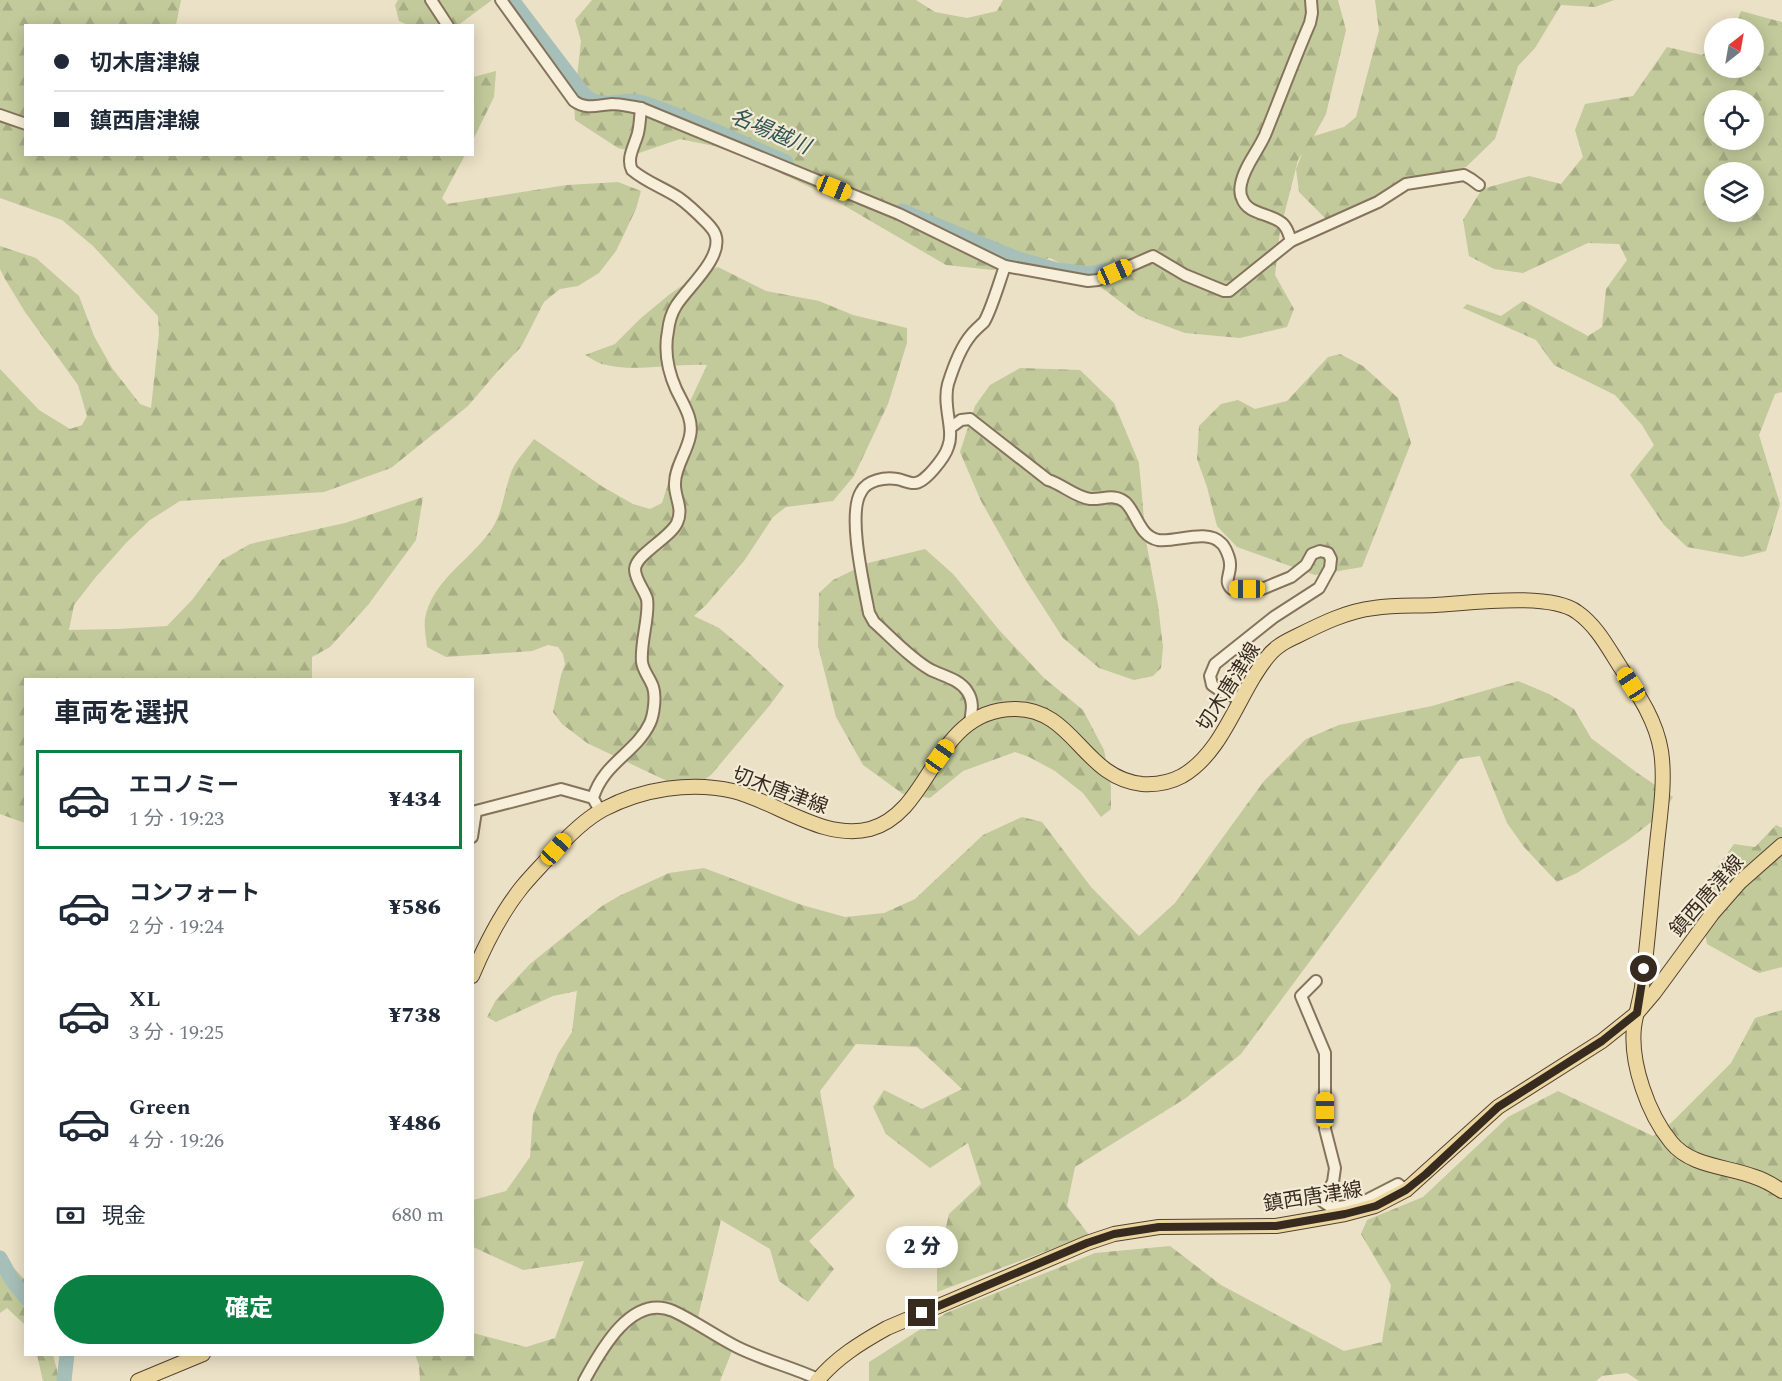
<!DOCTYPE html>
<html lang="ja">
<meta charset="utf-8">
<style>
:root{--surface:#fff;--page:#f6f6f7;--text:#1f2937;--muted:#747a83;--line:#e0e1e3;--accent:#0b8043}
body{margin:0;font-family:Spectral,"Noto Sans JP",serif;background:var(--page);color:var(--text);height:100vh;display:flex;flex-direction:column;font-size:22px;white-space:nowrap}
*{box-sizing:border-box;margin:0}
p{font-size:20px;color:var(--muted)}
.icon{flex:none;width:33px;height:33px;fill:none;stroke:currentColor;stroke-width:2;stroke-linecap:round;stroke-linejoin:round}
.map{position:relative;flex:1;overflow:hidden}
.panel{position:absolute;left:24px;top:678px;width:450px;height:678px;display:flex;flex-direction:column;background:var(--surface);border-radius:0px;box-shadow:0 3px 15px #0003}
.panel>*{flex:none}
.hud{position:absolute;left:24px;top:24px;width:450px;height:132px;border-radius:0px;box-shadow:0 3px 15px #0003;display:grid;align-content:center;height:132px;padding:0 30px;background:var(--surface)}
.needle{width:39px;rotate:31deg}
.tools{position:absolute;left:1704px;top:18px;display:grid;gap:12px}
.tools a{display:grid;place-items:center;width:60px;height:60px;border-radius:50%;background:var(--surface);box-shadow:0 3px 15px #0003;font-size:30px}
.end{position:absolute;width:27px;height:27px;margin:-14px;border:8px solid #372b20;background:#fff;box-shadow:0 0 0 3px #fff}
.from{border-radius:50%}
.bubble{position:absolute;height:42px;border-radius:21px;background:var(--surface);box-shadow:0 3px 15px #0003;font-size:20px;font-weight:800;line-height:42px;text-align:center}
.car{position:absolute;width:18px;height:36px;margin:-18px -9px;border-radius:8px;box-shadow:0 0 4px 2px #0007;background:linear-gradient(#f5c518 24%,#345 0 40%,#f5c518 0 76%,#345 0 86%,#f5c518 0)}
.hud b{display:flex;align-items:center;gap:21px;height:57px;font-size:22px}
.hud b+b{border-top:2px solid var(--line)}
.hud i{width:15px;height:15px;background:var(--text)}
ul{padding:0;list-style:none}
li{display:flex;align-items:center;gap:18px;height:99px;margin:0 12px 9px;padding:0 18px;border:3px solid transparent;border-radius:0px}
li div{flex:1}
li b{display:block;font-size:22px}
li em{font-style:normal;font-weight:800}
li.selected{border-color:var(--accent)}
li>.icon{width:54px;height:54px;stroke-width:1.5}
h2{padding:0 30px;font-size:27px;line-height:72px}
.pay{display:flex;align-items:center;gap:15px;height:66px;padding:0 30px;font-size:22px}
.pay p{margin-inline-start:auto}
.cta{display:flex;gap:12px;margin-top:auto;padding:12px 30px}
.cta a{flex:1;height:69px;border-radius:36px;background:var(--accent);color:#fff;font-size:24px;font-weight:800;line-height:69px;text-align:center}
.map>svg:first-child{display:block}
.forest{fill:url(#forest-firs);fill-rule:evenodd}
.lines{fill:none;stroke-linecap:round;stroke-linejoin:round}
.river{stroke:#a7bfb9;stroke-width:15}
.minor-casing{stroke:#85745d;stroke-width:14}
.major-casing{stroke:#544231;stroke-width:16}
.minor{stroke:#f7efd9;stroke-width:10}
.major{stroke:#ecd7a0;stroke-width:14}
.route{stroke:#372b20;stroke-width:8}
.labels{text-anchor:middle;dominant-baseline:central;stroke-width:4.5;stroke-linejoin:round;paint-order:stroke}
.street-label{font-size:20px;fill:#372b20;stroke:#f3ebd5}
.water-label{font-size:21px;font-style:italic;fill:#305554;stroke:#f3ebd5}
</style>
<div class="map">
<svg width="1782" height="1381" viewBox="0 0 1782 1381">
<defs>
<pattern id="forest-firs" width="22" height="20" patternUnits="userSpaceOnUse" patternTransform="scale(1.5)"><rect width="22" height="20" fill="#c2c99a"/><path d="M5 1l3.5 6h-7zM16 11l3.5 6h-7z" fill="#a7ad84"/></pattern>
</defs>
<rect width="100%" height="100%" fill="#ebe1c6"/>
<!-- forest -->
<g class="forest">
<polygon points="0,0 181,0 176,25 26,26 26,154 465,155 442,198 447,204 567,185 618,182 641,191 636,209 616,251 599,273 578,286 560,289 544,302 521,347 497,372 468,406 391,468 324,492 180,501 150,520 126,543 95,578 74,605 69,630 118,629 167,626 192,600 222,560 250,544 345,523 423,497 416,540 368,605 330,647 312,657 312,679 26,680 25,823 0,814 0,369 39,410 70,429 82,425 87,416 78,385 25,312 5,279 0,269 0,246 36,258 79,296 94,336 112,368 140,404 151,408 159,334 158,316 93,246 62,220 0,198"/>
<polygon points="398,0 492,0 457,26 408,25 399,21 395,5"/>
<polygon points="592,0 916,0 935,12 967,18 997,11 1003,0 1338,0 1346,30 1326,114 1314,136 1344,127 1356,117 1379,30 1375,0 1614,0 1595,7 1561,5 1535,48 1518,66 1495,139 1466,167 1402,185 1331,224 1299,192 1296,169 1302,154 1298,160 1280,231 1275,275 1294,309 1287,327 1240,338 1185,333 1139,316 1089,278 1050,258 993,270 946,265 826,195 756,161 714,146 680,139 639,153 618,148 575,120 574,104 581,41 575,20"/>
<path d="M1741,11L1782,22V392L1775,394L1759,435L1780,504L1766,551L1742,557L1687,547L1664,525L1630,475L1654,445L1642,425L1615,395L1554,365L1536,340L1463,308L1467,304L1501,316L1523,301L1588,336L1602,327L1606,289L1627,260L1619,244L1588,243L1523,273L1494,269L1469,256L1463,220L1482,189L1529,176L1561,184L1583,157L1575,130L1585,104L1633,96L1667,47L1702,55L1714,46V68H1754V28H1734ZM1714,100H1754V140H1714ZM1714,172H1754V212H1714Z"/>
<polygon points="496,71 494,97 473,140 473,77"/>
<path d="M718,267L766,291L819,301L853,315L907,328V343L888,404L854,476L833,501L786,507L773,517L744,561L706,605L694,616L719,628L751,655L784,686L770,705L711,775L688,791L587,743L562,724L553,712L561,675L565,664L563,654L558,647L548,645L532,651L446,657L427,647C426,638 424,628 425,619C432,579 473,559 493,527C503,510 505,488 512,470C517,459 527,449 534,439L603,487L633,504L650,509L662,503L683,436L686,410L707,365C673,363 635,373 602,364C596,362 591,358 585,355L615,344L641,318L670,294L699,274Z"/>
<polygon points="1340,354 1363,366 1398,398 1411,443 1362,567 1315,575 1237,547 1217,526 1207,487 1197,459 1199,426 1221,404 1238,400 1255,409 1287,401 1328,357"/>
<polygon points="1020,368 1080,370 1114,403 1139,463 1146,541 1158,605 1163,647 1161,668 1153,676 1134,680 1099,668 1063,638 1025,579 981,501 960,452 975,406 990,385"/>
<polygon points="925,549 953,574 1000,631 1044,678 1083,710 1104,750 1111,787 1111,809 1101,817 1083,793 1055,771 1029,757 1015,752 963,771 930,798 903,794 863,765 836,717 818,646 819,593 833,580 868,563"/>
<polygon points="1518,681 1549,694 1574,709 1591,738 1636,772 1673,797 1663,813 1628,840 1577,873 1557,882 1524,847 1507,823 1480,756 1460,759 1241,1054 1186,1098 1075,1167 1067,1206 1089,1235 937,1292 937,1264 949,1214 981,1184 968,1143 930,1168 886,1134 873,1107 884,1090 922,1109 962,1089 917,1047 856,1044 820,1091 834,1167 855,1196 809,1241 834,1269 808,1302 779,1281 770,1249 721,1220 695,1330 732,1351 720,1381 420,1381 419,1365 415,1355 472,1354 473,1333 526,1347 555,1338 584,1261 523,1270 473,1247 473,1200 506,1191 530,1157 533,1114 558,1054 572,1032 577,991 553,996 496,1022 487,1017 496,1000 530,964 602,906 619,896 669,873 704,868 802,905 845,917 884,913 915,899 983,835 1022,817 1042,822 1091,887 1139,936 1175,903 1264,781 1306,739 1339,725 1432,706"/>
<polygon points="1776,825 1782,828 1782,967 1759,973 1707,944 1698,894 1734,844 1755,847"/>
<polygon points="1782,1010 1782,1381 1639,1381 1627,1373 1602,1376 1596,1381 869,1381 869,1362 946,1313 1095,1253 1170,1246 1221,1285 1344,1351 1382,1342 1391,1285 1361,1234 1367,1220 1423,1197 1508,1117 1558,1091 1653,1136 1671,1123 1731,1063 1755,1018"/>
<polygon points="0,1253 25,1280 25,1325 7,1308 0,1313"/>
<polygon points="37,1355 53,1355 60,1381 43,1381"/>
</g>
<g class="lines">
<!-- river -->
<g class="river">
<path d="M512,0L585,96C606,112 620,96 643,103C692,119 739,142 786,162"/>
<polyline points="902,211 1018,259 1057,270 1088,274 1118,268"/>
<polyline points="0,1258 12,1280 26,1298"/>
<polyline points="64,1381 67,1354"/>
</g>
<defs>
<g id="minor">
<polyline points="431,0 448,26"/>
<path d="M501,0L574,101C586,110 598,105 612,104C621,104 632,107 641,108L899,214L1005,266L1088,281L1098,280L1153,256L1185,275L1224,291H1229L1291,241C1289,235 1288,229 1283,224C1272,213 1247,215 1242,198C1240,195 1240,188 1241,184C1244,167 1258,151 1265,135C1280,98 1294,60 1310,23L1312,13L1311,0"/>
<polyline points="0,115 26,124"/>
<polyline points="1291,241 1378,202 1406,184 1464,175 1471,179 1479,185"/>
<path d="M950,428L961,420L970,419L1048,480C1062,484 1075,497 1090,499C1102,500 1114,493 1125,502C1137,513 1139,536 1158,540C1175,543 1207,528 1221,543C1225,546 1230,558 1230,564C1231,574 1223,582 1232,589H1262L1291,577L1306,565L1312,554L1320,551L1328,553L1331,559L1330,568L1319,588L1274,617L1215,664L1210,676L1212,685L1222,692L1240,699"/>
<path d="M970,722C972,710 974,701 967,691C959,679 943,676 931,670C911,659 891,637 874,622L869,613C864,586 847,514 861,492C867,480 885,477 897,479C903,480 910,484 915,483C925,483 945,457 948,447C955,430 942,406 948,384C953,368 960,348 971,335C975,330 980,326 984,322C991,311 1000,280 1005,266"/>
<path d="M600,811L593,798C603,763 636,753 650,723C654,714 656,696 653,687C650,678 643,671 642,662C640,643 650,615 647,599C644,589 635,580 635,569C636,554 670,538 677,523C684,508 674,497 675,483C675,467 687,452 690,436C694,419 683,404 676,389C668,371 664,351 668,331C669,322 671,314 676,306C687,288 721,260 716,237C715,231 710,226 706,222C697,213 689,205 679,198C664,188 646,182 632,170C626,158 635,145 638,133C640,125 640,116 641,108"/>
<polyline points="472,837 476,811 561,789 593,798"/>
<polyline points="1316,981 1301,996 1325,1053 1325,1129 1335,1168 1333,1182 1322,1201 1332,1208 1359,1204 1398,1184 1406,1190"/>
<path d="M584,1381C600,1352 631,1293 673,1311C695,1321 715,1336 737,1347C763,1360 792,1367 818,1379"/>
</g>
<g id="major">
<path d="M472,976C485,945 501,913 522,887C531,876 541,866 550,856C565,839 583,820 604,809C642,789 691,781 733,791C777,802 824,841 870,829C933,812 933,710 1014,709C1074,708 1083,778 1142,784C1157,785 1169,783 1182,776C1217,756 1233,711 1253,678C1260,667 1268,653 1279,646C1284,642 1291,639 1297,636C1321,624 1347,611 1374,608C1394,605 1415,606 1435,605C1470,603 1550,592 1577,612C1597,626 1608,648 1621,668C1638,694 1656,720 1661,751C1666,784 1659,820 1656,854C1651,898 1648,942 1642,987C1640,1000 1636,1013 1634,1027C1630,1063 1648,1114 1671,1142C1691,1167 1727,1166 1755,1177C1765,1180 1773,1185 1782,1191"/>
<polyline points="138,1381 203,1354"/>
<path d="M817,1381C836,1358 860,1343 887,1328L1087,1243L1114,1234L1159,1227L1276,1226L1305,1221L1345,1214L1375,1206L1406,1190L1498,1107L1602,1041L1637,1013L1654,993L1712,914L1740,882L1782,845"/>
</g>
</defs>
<!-- minor casing -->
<use href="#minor" class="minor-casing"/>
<!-- major casing -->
<use href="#major" class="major-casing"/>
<!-- minor -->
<use href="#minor" class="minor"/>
<!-- major -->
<use href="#major" class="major"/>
</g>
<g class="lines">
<!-- route -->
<polyline class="route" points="922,1313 1087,1243 1114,1234 1159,1227 1276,1226 1345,1214 1376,1206 1406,1190 1426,1174 1498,1107 1602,1041 1637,1013 1644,969"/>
</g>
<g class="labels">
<!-- street labels -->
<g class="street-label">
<text transform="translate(1229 687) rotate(-58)">切木唐津線</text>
<text transform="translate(780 791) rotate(20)">切木唐津線</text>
<text transform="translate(1707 896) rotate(-49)">鎮西唐津線</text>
<text transform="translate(1313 1197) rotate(-9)">鎮西唐津線</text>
</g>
<!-- water labels -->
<g class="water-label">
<text transform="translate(770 132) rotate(23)">名場越川</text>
</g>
</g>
</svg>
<div class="tools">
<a><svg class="needle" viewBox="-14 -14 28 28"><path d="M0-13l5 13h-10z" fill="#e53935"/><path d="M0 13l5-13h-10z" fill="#747a83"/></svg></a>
<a><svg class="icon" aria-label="locate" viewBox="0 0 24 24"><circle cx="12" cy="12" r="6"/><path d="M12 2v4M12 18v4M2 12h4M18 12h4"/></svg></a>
<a><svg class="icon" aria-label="layers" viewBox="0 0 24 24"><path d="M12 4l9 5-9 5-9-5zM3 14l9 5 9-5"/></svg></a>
</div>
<i class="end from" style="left:1644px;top:969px"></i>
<i class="end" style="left:922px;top:1313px"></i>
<div class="bubble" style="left:886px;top:1226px;width:72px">2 分</div>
<i class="car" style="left:834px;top:188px;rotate:112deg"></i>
<i class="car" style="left:1115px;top:272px;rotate:66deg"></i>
<i class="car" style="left:1247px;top:589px;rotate:270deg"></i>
<i class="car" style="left:1631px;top:684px;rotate:327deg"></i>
<i class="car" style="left:940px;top:756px;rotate:35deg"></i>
<i class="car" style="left:556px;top:849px;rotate:42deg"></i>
<i class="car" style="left:1325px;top:1110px;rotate:0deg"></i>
<div class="hud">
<b><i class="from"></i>切木唐津線</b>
<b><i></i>鎮西唐津線</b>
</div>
<section class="panel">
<h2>車両を選択</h2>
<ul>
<li class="selected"><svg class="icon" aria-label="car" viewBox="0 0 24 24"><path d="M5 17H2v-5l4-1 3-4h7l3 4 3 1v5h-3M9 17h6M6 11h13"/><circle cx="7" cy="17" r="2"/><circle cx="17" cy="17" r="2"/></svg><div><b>エコノミー</b><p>1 分 · 19:23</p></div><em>¥434</em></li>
<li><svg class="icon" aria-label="car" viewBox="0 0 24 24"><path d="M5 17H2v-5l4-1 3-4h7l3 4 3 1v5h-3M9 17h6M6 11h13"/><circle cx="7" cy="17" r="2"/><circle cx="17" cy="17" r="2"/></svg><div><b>コンフォート</b><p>2 分 · 19:24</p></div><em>¥586</em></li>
<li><svg class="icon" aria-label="car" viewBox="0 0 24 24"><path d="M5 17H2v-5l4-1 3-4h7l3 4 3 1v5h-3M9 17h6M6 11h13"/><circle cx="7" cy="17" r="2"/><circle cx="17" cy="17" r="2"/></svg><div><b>XL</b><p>3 分 · 19:25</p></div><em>¥738</em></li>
<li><svg class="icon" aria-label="car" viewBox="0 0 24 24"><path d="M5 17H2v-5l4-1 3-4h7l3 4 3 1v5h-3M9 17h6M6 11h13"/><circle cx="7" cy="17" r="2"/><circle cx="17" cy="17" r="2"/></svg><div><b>Green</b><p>4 分 · 19:26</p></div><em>¥486</em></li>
</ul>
<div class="pay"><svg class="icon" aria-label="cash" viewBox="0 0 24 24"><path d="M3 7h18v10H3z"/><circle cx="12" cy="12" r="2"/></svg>現金<p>680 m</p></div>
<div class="cta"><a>確定</a></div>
</section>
</div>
